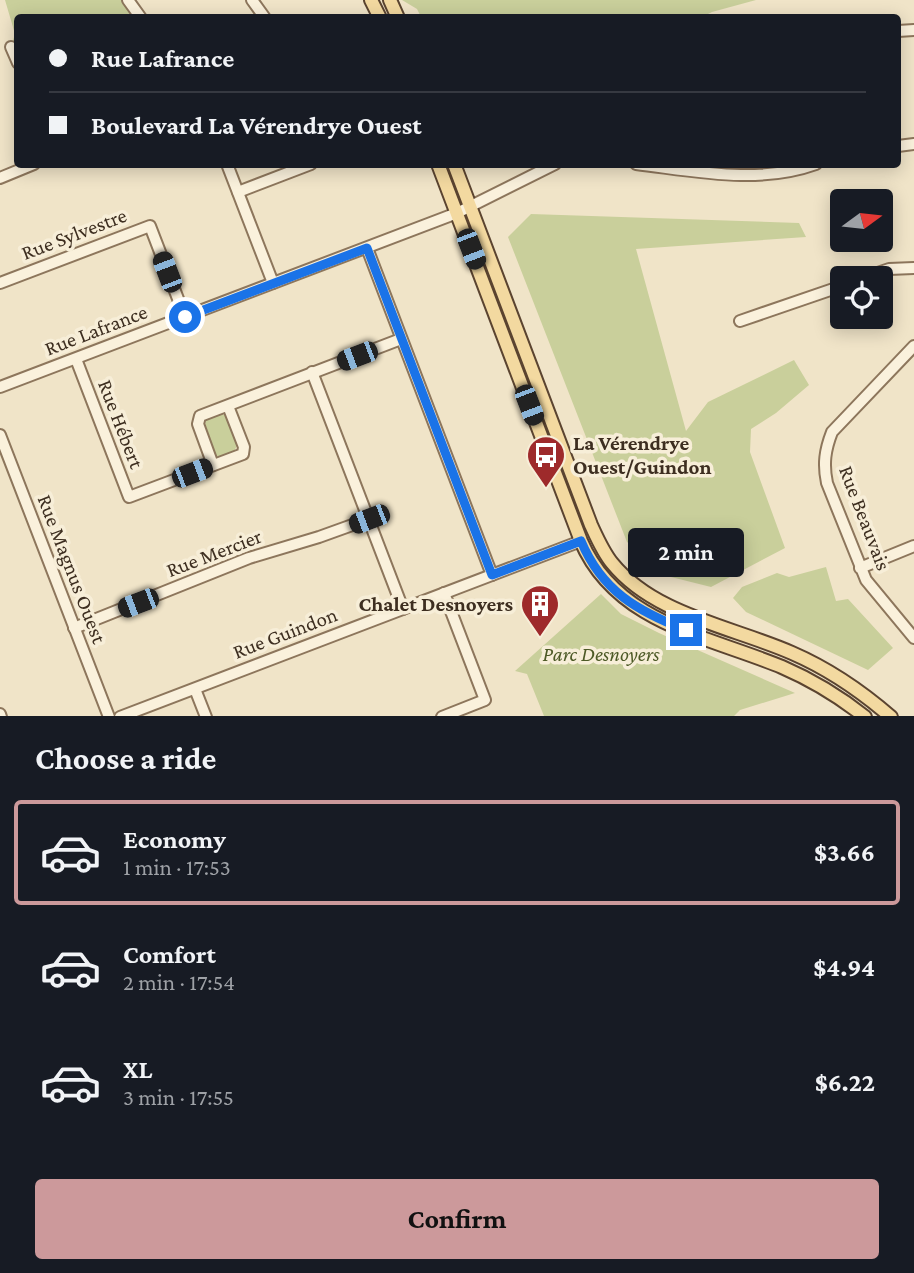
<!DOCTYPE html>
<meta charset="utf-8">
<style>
:root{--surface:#171b24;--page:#242831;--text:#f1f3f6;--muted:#9ea1a6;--line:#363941;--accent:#cc999b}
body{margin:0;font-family:"Crimson Pro",serif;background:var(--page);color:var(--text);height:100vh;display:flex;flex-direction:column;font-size:26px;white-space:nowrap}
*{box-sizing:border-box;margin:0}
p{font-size:23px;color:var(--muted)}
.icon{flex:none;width:38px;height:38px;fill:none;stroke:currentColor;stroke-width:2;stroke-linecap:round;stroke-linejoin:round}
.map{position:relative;height:716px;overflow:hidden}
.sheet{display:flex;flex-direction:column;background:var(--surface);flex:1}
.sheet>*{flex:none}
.banner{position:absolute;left:14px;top:14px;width:887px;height:154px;border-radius:7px;box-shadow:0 4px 18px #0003;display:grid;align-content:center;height:154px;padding:0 35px;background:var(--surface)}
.needle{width:46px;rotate:75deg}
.fabs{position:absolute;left:830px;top:189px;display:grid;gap:14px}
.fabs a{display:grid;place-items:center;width:63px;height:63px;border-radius:7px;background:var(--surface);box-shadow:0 4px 18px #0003;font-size:35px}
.end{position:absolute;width:32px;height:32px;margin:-16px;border:9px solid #1a73e8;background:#fff;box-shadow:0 0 0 4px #fff}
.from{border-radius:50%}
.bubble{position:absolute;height:49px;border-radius:7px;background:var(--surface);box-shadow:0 4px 18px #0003;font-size:23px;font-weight:700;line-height:49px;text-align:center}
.car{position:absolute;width:21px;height:42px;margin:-21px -10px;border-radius:9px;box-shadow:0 0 5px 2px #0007;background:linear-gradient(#222 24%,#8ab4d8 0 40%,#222 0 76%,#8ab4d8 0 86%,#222 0)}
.banner b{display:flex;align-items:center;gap:24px;height:66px;font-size:26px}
.banner b+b{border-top:2px solid var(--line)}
.banner i{width:18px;height:18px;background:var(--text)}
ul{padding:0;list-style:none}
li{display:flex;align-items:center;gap:21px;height:105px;margin:0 14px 10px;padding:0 21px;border:4px solid transparent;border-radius:7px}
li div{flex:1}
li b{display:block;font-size:26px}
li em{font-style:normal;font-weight:700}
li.current{border-color:var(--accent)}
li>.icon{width:63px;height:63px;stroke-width:1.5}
h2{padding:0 35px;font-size:32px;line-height:84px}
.cta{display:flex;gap:14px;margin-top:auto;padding:14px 35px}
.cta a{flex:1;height:80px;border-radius:7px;background:var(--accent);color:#111;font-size:28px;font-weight:700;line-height:80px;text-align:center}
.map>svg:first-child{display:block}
.green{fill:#c9cf9b}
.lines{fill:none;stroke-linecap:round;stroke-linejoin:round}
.minor-casing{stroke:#8d765c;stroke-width:14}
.major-casing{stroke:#5b4430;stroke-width:16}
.minor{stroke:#faf1dc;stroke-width:10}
.major{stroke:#f3d9a0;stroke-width:12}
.route{stroke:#1a73e8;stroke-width:9}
.labels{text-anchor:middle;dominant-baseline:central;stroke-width:7;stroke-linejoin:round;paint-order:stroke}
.street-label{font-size:21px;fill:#3d2e20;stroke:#f7eed8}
.poi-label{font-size:21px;font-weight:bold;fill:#3d2e20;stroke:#f7eed8;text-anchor:start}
.park-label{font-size:21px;font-style:italic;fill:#4d5a26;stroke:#f7eed8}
</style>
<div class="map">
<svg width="914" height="717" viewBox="0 0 914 717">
<rect width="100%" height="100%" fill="#f0e4c8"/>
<!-- green -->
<g class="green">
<polygon points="5,0 128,0 141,17 18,18 17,63 11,47 15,34"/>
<polygon points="402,0 756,0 712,12 700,18 421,17 417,9"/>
<polygon points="531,214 799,223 806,237 636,249 686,431 708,402 794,360 809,385 776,413 751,429 750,452 785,548 711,587 659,574 651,561 627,542 508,237"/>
<polygon points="220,413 226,416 237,446 234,451 219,457 216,455 205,424 207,418"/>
<polygon points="826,567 836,601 848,599 893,648 868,670 746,612 733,598 742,587 777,573 789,577"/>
<polygon points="601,594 621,614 659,633 795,693 740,710 734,716 544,716 527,674 515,671"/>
</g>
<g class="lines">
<defs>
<g id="minor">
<polyline points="128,0 141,18"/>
<polyline points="252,0 265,18"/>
<polyline points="898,31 914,30"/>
<polyline points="11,47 18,63"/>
<polyline points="898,146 914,144"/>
<polyline points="227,164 273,283"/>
<path d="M636,164C695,171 758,185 816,164"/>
<polyline points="0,178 34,164"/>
<polyline points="238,192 311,164"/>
<polyline points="367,248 492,575"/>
<polyline points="863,278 889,269 914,268"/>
<polyline points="0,283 150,226 185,317"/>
<polyline points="740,321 842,286"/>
<path d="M914,346L832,432C825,450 823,464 827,483L866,580L914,638"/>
<polyline points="76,359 129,497 243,454 244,447 228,406"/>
<polyline points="312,372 403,609"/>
<polyline points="0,387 457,213 555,164"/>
<polyline points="0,435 109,717"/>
<polyline points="213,465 198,424 200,416 401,339"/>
<polyline points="860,568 914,546"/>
<polyline points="74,628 249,558 319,537 369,519"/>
<polyline points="195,689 206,717"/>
<polyline points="0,714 1,717"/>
<polyline points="120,717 581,541"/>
<polyline points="442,717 485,700 444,593"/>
</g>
<g id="major">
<polyline points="371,0 380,18"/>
<polyline points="390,0 398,18"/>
<path d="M438,164L581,541C616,623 707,636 782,667C812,680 840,697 865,717"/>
<path d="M454,164L591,525C597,538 603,552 612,563C654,615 733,627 792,653C829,669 861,691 891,717"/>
</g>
</defs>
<!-- minor casing -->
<use href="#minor" class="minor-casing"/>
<!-- major casing -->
<use href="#major" class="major-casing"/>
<!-- minor -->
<use href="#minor" class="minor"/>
<!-- major -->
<use href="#major" class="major"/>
</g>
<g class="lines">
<!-- route -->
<path class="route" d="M185,317L367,248L492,575L581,541C602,591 637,611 686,630"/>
</g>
<!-- icons -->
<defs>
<symbol id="bus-pin" viewBox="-11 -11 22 30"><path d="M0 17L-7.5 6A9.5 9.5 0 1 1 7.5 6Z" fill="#9e2a2b" stroke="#f7eed8"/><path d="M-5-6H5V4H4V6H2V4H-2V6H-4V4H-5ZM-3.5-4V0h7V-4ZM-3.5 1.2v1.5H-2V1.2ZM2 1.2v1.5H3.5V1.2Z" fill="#fff"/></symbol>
<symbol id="building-pin" viewBox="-11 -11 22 30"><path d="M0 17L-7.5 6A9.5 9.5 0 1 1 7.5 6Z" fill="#9e2a2b" stroke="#f7eed8"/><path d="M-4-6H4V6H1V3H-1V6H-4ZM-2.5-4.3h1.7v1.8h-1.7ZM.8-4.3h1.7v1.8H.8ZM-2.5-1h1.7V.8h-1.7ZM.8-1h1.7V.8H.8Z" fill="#fff"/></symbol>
</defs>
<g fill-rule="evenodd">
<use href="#bus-pin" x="524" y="433" width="44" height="60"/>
<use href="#building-pin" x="518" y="582" width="44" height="60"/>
</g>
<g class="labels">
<!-- street labels -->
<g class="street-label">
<text transform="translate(74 234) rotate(-21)">Rue Sylvestre</text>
<text transform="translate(96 330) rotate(-21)">Rue Lafrance</text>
<text transform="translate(121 424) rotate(69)">Rue Hébert</text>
<text transform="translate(865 518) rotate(69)">Rue Beauvais</text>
<text transform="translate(214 553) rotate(-21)">Rue Mercier</text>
<text transform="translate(72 569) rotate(69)">Rue Magnus Ouest</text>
<text transform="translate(285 633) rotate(-21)">Rue Guindon</text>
</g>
<!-- poi labels -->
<g class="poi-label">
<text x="573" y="443">La Vérendrye<tspan x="573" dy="24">Ouest/Guindon</tspan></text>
<text x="513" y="604" text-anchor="end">Chalet Desnoyers</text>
</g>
<!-- park labels -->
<g class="park-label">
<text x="601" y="654">Parc Desnoyers</text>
</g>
</g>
</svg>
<div class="fabs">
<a><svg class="needle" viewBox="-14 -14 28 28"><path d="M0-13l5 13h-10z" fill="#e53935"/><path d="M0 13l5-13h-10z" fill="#9ea1a6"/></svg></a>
<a><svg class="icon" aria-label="locate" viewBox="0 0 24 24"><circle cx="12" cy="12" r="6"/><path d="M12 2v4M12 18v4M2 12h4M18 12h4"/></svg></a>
</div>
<i class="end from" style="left:185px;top:317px"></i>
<i class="end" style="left:686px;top:630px"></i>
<div class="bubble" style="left:628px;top:528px;width:116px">2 min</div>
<i class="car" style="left:471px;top:249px;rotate:159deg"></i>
<i class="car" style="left:167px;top:272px;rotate:339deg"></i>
<i class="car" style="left:357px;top:356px;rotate:249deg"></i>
<i class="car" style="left:529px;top:405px;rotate:159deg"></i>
<i class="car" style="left:192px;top:473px;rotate:69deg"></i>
<i class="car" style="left:369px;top:519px;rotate:249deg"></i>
<i class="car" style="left:138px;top:603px;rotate:249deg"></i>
<div class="banner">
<b><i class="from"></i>Rue Lafrance</b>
<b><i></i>Boulevard La Vérendrye Ouest</b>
</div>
</div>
<section class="sheet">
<h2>Choose a ride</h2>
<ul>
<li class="current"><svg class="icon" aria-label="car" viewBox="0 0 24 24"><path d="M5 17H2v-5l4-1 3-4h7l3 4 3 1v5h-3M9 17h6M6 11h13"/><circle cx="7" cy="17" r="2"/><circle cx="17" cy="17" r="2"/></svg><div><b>Economy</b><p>1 min · 17:53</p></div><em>$3.66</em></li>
<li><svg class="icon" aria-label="car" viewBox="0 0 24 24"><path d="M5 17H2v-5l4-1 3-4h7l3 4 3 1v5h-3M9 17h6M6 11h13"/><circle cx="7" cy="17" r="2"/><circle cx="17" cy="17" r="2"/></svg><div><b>Comfort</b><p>2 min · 17:54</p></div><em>$4.94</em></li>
<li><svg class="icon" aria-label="car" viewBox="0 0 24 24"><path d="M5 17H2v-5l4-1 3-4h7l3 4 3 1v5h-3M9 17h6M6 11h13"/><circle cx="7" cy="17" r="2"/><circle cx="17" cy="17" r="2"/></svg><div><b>XL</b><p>3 min · 17:55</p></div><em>$6.22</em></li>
</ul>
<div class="cta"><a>Confirm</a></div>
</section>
